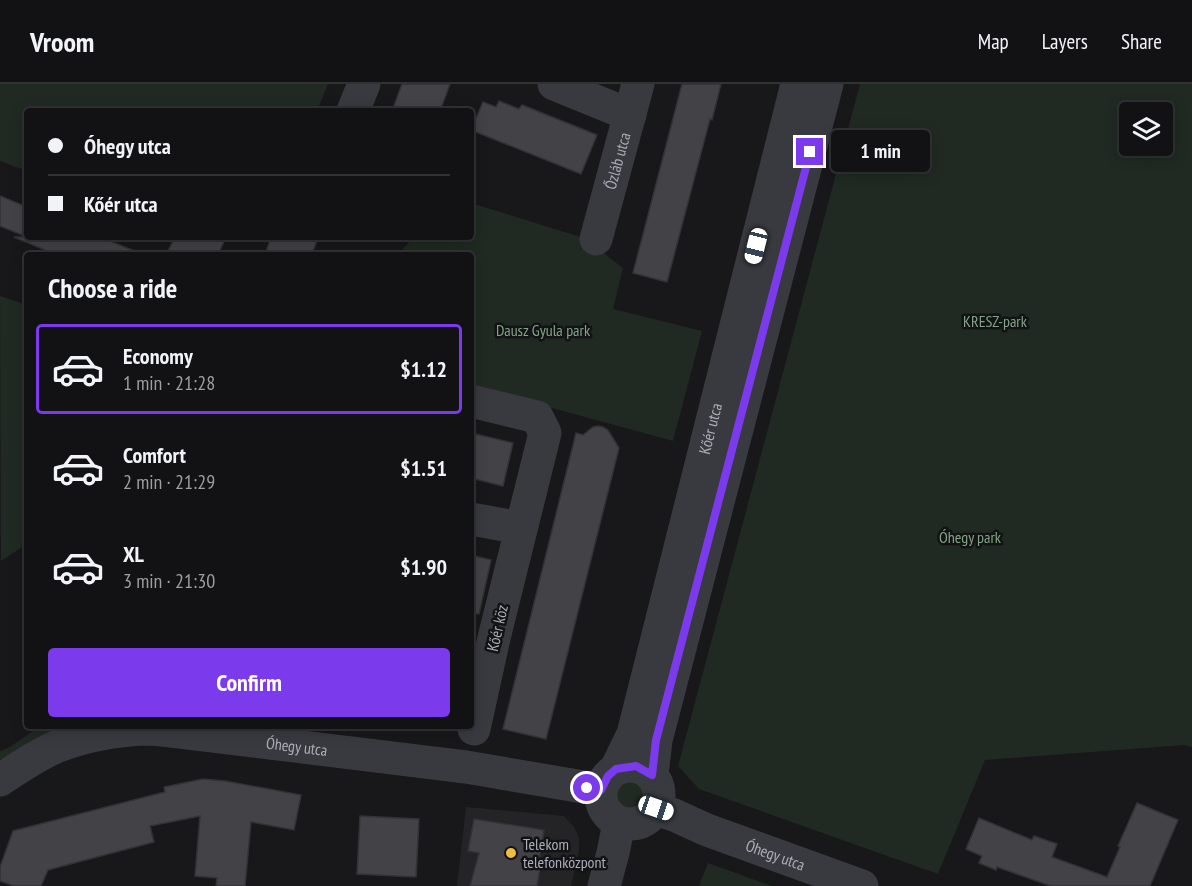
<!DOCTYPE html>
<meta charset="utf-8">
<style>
:root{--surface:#121214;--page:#1b1b1d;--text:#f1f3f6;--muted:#9c9ea0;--line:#313234;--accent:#7c3aed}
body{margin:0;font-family:"PT Sans Narrow",sans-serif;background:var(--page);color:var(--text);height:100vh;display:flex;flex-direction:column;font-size:22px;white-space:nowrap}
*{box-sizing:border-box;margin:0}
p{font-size:20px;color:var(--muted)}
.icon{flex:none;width:33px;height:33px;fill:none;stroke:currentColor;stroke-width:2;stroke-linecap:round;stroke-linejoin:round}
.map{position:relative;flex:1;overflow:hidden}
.side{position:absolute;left:24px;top:168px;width:450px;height:477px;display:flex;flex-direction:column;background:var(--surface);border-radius:6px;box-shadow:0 3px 15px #0003,0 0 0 2px var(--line)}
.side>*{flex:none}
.banner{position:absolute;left:24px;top:24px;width:450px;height:132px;border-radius:6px;box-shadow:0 3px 15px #0003,0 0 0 2px var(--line);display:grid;align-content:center;height:132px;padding:0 24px;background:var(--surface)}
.tools{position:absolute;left:1119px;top:18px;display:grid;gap:12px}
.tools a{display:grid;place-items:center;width:54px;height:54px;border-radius:6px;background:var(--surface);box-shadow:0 3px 15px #0003,0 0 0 2px var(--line);font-size:30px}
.end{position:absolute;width:27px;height:27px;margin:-14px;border:8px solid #7c3aed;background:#fff;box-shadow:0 0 0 3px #fff}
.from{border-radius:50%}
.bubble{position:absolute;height:42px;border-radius:6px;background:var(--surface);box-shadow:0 3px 15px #0003,0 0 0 2px var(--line);font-size:20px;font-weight:700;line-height:42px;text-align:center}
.car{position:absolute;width:18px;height:36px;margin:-18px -9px;border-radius:8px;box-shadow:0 0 4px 2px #0007;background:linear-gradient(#fff 24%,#345 0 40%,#fff 0 76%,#345 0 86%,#fff 0)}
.banner b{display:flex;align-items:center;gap:21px;height:57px;font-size:22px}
.banner b+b{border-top:2px solid var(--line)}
.banner i{width:15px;height:15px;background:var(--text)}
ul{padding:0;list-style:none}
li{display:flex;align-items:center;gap:18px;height:90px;margin:0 12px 9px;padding:0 12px;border:3px solid transparent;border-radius:6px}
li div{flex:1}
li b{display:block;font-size:22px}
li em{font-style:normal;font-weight:700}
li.current{border-color:var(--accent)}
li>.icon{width:54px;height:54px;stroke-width:1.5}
h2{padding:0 24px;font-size:27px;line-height:72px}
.primary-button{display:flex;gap:12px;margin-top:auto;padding:12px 24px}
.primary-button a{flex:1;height:69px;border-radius:6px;background:var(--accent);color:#fff;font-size:24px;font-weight:700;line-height:69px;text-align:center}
header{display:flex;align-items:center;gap:36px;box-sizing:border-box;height:84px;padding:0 30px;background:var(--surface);border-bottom:2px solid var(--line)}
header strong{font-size:28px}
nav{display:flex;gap:33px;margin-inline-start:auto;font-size:21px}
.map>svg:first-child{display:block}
.built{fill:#242427}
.green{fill:#202922;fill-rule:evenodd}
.building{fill:#434347;stroke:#333236;stroke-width:1.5}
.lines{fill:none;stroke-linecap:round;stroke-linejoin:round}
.minor{stroke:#393a3f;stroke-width:33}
.route{stroke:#7c3aed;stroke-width:8}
.poi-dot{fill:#f0be3b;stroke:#131315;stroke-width:2}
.labels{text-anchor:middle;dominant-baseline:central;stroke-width:5;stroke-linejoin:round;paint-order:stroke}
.street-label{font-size:16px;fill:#abafba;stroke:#131315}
.park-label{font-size:16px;fill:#82a586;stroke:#131315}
.poi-label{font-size:16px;fill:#abafba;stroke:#131315;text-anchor:start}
</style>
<header>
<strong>Vroom</strong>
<nav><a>Map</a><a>Layers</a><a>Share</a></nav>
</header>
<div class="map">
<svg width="1192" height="802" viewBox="0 0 1192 802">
<rect width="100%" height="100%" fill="#18181a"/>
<!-- built -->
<polygon class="built" points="466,723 564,732 574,743 579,754 579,766 571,802 457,802"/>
<!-- green -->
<g class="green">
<polygon points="0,0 328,0 317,27 27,27 27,87 0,77"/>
<path d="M860,0H1192V663L1184,661L985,676L938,790L699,705L678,682ZM1130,28H1162V62H1130Z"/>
<polygon points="471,119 584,154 623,184 613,225 702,247 673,357 471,302 471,171 397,171 414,153 471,153"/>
<polygon points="0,212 27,221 27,460 1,477"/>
<polygon points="45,642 82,642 0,678 0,667 10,663 39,643"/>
<circle cx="630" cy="711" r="17"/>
<polygon points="708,779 772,802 699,802"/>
</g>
<!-- building -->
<g class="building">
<polygon points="402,0 450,0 440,27 392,27"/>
<polygon points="682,0 721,0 712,36 710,35 667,198 633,189"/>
<polygon points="499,17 519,25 522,21 597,51 581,90 471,46 483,18 496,23"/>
<polygon points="0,112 27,123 27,153 0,142"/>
<polygon points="14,153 100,153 142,170 57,171"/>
<polygon points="175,153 226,153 218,171 166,171"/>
<polygon points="271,153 318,153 312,171 265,171"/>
<polygon points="598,342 603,343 608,346 619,364 546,655 503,645 576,349 583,351 593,343"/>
<polygon points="471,349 513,359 503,402 471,394"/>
<polygon points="471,471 491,476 479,530 471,529"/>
<polygon points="203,695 225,697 301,711 294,746 251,738 245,802 216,802 217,794 195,792 200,732 150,742 154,758 48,786 41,802 14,802 0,797 0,783 13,747 165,708 164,703"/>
<polygon points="1137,719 1178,736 1150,802 1051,802 997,783 996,786 979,779 982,772 966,765 979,734 1032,756 1034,752 1057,760 1052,773 1107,793 1120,763 1118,762"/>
<polygon points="360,732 419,735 416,793 357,790"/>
<polygon points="474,735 544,746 538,784 540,785 537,802 470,802 479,769 468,767"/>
</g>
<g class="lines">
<!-- minor -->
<g class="minor">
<polyline points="554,0 630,31"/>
<polyline points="353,27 364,0"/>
<path id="s1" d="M596,155L638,0"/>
<polyline points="471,317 537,333 545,349 494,554 474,645"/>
<polyline points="471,435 521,444"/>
<circle cx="630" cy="711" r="29"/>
<path id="s2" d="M616,685L633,650L797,0"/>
<polyline points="652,691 656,656 827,0"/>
<path id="s3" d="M0,696C18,684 37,671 56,663C84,652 117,646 147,645C158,645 169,647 180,648L466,683L601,706"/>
<path id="s4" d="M656,725L674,731L707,746L862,802"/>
<polyline points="604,802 613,769 619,739"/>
</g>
</g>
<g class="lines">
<!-- route -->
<polyline class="route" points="587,704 601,706 608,692 616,685 636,682 652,691 656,656 810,68"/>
</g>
<!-- markers -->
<circle class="poi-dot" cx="511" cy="769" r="6"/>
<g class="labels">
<!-- street labels -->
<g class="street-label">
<text stroke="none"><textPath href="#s1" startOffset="81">Őzláb utca</textPath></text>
<text stroke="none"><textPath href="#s2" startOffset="354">Kőér utca</textPath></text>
<text transform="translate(497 544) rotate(-77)">Kőér köz</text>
<text stroke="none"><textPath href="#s3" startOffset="309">Óhegy utca</textPath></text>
<text stroke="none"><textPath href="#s4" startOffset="128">Óhegy utca</textPath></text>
</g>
<!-- park labels -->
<g class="park-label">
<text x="995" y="237">KRESZ-park</text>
<text x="543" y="246">Dausz Gyula park</text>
<text x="970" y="453">Óhegy park</text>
</g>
<!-- poi labels -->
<g class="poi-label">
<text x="523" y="760">Telekom<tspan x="523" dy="18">telefonközpont</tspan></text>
</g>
</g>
</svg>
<div class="tools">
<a><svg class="icon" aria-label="layers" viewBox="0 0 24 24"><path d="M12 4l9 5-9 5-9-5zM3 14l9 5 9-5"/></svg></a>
</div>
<i class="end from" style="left:587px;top:704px"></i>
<i class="end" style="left:810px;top:68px"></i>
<div class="bubble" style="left:831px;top:46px;width:99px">1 min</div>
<i class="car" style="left:756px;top:162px;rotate:194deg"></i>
<i class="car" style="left:656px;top:724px;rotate:109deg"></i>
<div class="banner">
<b><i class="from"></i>Óhegy utca</b>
<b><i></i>Kőér utca</b>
</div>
<section class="side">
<h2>Choose a ride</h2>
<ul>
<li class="current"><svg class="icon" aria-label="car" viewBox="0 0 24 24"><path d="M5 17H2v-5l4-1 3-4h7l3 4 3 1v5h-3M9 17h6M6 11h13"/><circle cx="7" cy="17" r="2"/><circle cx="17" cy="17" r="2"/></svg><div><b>Economy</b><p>1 min · 21:28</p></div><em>$1.12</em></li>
<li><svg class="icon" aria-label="car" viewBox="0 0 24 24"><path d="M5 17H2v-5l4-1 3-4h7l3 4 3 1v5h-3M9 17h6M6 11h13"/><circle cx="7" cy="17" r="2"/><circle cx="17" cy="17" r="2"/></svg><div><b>Comfort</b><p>2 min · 21:29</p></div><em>$1.51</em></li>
<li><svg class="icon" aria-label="car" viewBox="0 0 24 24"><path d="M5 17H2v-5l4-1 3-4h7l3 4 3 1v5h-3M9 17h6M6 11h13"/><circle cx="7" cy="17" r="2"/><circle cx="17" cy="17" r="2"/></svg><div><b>XL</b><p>3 min · 21:30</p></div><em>$1.90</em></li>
</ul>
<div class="primary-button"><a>Confirm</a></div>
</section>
</div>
